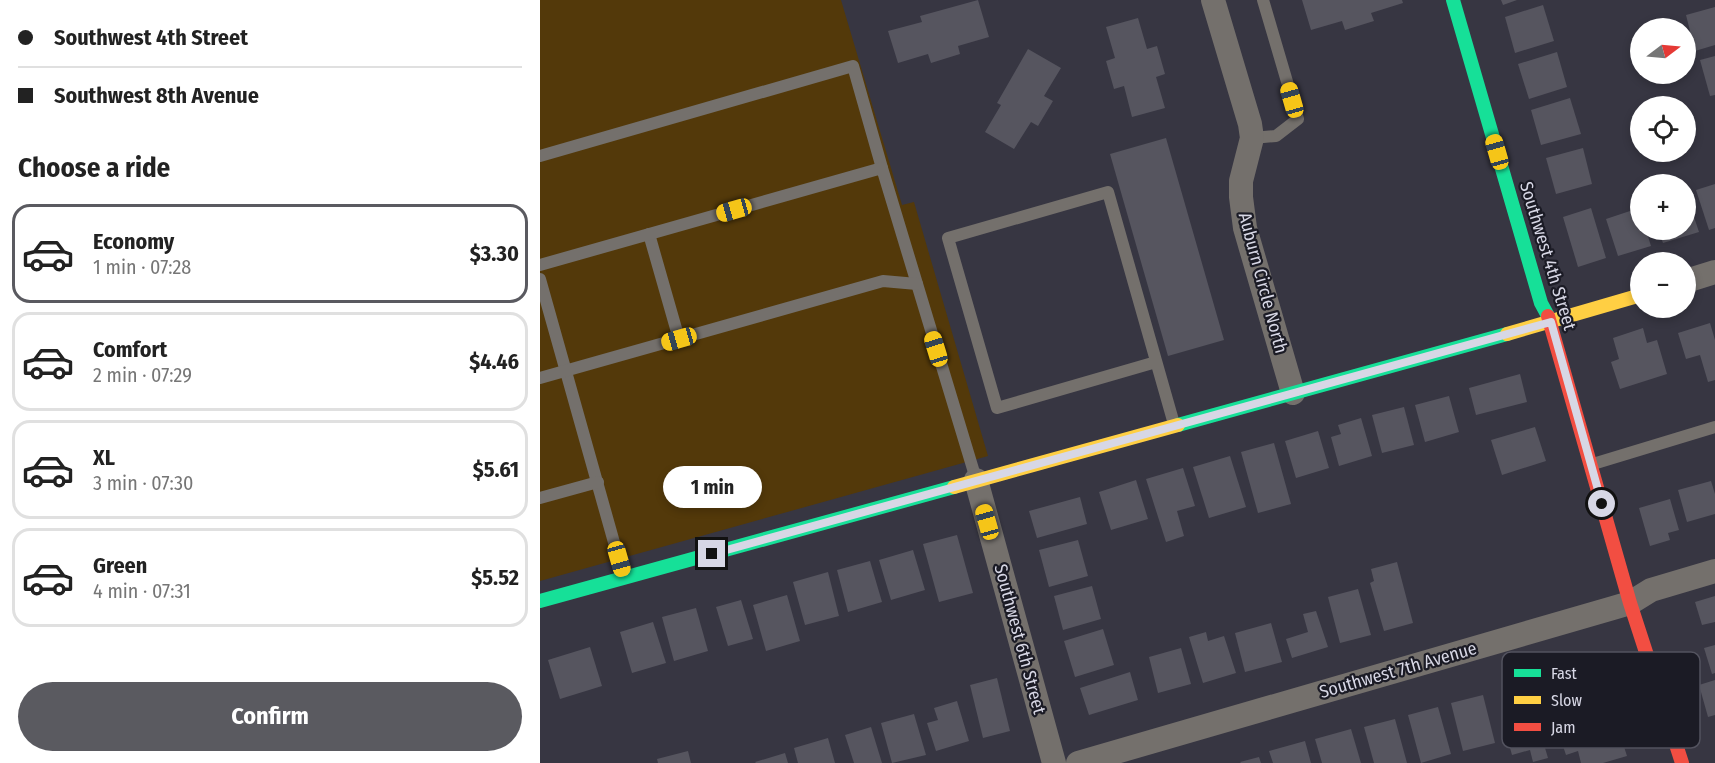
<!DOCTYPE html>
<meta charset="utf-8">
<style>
:root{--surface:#fff;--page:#f2f2f2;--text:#222;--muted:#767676;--line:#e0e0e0;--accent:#5a5a60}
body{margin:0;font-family:"Fira Sans Condensed",sans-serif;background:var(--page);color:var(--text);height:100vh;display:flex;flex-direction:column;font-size:22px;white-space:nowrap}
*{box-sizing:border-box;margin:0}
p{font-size:20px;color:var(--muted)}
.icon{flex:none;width:33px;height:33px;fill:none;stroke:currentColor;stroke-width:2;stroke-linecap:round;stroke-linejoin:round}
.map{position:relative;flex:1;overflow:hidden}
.side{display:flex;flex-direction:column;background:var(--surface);width:540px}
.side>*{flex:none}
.hud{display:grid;align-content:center;height:132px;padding:0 18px;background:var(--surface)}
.needle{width:39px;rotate:74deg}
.buttons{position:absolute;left:1090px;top:18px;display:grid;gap:12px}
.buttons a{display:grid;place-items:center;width:66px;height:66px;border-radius:50%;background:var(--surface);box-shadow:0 3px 9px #0003;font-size:30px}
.end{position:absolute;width:27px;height:27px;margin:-14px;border:8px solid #d7d7e5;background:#111;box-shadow:0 0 0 3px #111}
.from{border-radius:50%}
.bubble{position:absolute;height:42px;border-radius:21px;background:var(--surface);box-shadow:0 3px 9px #0003;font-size:20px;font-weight:700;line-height:42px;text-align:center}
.car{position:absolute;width:18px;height:36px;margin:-18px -9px;border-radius:8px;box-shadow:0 0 4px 2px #0007;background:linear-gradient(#f5c518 24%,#345 0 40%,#f5c518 0 76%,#345 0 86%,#f5c518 0)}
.hud b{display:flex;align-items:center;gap:21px;height:57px;font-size:22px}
.hud b+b{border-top:2px solid var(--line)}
.hud i{width:15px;height:15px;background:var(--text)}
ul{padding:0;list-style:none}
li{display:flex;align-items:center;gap:18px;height:99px;margin:0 12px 9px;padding:0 6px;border:3px solid var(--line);border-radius:18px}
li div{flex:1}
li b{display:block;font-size:22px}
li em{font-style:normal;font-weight:700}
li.selected{border-color:var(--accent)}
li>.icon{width:54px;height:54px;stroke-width:1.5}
h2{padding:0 18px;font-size:27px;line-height:72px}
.action{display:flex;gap:12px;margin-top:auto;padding:12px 18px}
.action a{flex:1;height:69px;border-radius:36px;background:var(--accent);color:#fff;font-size:24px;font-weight:700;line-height:69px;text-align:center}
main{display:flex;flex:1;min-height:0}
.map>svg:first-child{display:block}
.green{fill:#53390a}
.building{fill:#56555f}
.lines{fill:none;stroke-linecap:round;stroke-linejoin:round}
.lane{stroke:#74706c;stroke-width:12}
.street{stroke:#74706c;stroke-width:24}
.fast{stroke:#16e098;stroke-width:14}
.slow{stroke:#ffcf43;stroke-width:14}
.jam{stroke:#f24e42;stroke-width:14}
.route{stroke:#d7d7e5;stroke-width:8}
.labels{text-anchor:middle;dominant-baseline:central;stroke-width:4.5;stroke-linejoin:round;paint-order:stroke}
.street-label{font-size:18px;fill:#d7d7e5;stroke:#1b1b25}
.key{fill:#1b1b25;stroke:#53535f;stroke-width:1.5}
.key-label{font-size:16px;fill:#d7d7e5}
</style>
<main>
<section class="side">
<div class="hud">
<b><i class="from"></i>Southwest 4th Street</b>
<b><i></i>Southwest 8th Avenue</b>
</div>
<h2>Choose a ride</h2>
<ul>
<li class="selected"><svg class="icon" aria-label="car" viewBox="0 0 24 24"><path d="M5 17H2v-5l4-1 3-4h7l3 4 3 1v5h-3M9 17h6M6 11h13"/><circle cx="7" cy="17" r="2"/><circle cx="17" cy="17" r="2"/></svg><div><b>Economy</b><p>1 min · 07:28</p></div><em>$3.30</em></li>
<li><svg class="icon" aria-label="car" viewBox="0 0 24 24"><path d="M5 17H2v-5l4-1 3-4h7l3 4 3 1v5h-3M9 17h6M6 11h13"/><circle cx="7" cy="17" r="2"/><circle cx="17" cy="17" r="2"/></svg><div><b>Comfort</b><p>2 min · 07:29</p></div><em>$4.46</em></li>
<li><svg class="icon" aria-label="car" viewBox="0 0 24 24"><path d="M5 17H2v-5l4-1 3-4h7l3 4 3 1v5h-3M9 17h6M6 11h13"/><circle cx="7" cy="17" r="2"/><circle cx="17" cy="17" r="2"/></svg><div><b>XL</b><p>3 min · 07:30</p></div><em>$5.61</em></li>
<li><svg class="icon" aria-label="car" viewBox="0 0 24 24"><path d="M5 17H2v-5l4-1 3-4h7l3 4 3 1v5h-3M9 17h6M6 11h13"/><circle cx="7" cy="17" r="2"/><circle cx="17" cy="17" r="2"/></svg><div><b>Green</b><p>4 min · 07:31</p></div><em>$5.52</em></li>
</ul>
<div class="action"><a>Confirm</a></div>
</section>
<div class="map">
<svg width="1175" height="763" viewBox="0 0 1175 763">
<rect width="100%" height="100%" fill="#373642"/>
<!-- green -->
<polygon class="green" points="0,0 301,0 362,205 374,202 448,456 0,581"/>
<!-- building -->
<g class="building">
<polygon points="438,0 449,37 418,46 420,54 391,63 388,54 358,63 348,31 382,22 380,16"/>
<polygon points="762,0 862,0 863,3 831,13 834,21 805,30 802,21 771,30"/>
<polygon points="961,0 977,0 963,5"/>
<polygon points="1003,5 1014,41 975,53 965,17"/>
<polygon points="1175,7 1175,45 1155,51 1146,15"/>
<polygon points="598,18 607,49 617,46 625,74 616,77 625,108 592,117 584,86 574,89 566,61 575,58 566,27"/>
<polygon points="488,49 521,68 504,96 513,101 498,126 491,122 474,149 445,132 461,105 457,103"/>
<polygon points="1017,52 1027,87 989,99 978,64"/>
<polygon points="1175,56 1175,95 1170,96 1160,60"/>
<polygon points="1030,98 1041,134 1001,145 991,110"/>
<polygon points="626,138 684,340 628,356 570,154"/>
<polygon points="1043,148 1052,184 1016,194 1006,158"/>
<polygon points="1175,184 1175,228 1169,230 1156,190"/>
<polygon points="1146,193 1159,232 1123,243 1118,230 1146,230"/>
<polygon points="1051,208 1066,258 1038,267 1023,217"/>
<polygon points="1099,208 1101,230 1106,230 1111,246 1078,256 1066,219"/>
<polygon points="1170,323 1175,340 1175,380 1168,382 1160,355 1146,359 1138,333"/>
<polygon points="1103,328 1107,343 1117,340 1127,374 1080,389 1071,362 1079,359 1073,338"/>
<polygon points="980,374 987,402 936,415 929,388"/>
<polygon points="909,396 919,432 885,442 875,405"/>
<polygon points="864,407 874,445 842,453 832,415"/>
<polygon points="821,418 832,456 799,466 791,437 801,434 798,425"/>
<polygon points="995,427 1006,461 962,475 951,440"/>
<polygon points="778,431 789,468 756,478 745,441"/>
<polygon points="734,443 751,504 718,513 701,452"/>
<polygon points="690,456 706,507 669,518 653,467"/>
<polygon points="643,468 655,506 637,511 644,536 626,542 606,479"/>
<polygon points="596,480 608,519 571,530 559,492"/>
<polygon points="1171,481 1175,494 1175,514 1147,522 1138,490"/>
<polygon points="540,497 547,524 497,538 489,511"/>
<polygon points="1130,499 1139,530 1128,533 1130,540 1110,546 1099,508"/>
<polygon points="417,535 433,593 399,602 383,544"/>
<polygon points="538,540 548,576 509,587 499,550"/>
<polygon points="373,550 385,590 351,600 339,560"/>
<polygon points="330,561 342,602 308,612 297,570"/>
<polygon points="857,562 873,623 844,631 830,583 834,581 831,569"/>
<polygon points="288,572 299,616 265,625 253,582"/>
<polygon points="552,586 561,619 523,630 514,596"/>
<polygon points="818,589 831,635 800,643 788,597"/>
<polygon points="247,595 260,641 226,651 213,605"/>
<polygon points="1175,596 1175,622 1162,625 1155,602"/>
<polygon points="201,600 213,639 188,646 176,607"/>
<polygon points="156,608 168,651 134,661 122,617"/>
<polygon points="776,611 788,647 752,658 746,639 768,632 763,614"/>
<polygon points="113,622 126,663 92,673 80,632"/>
<polygon points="731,623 742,662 705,672 695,633"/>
<polygon points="563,629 574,665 535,677 524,641"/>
<polygon points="666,632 668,641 684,636 696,673 663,683 649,637"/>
<polygon points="1175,645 1175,673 1172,674 1164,648"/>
<polygon points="50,647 62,686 20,699 8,660"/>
<polygon points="641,648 651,684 618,693 609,657"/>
<polygon points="590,672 598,700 549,715 540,688"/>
<polygon points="457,678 470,731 443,738 430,685"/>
<polygon points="1175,680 1175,715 1168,717 1159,685"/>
<polygon points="1072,694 1079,718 1075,719 1087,756 1063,763 1041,763 1038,751 1026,755 1020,737 1033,733 1025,708"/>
<polygon points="943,695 955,743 923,751 911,703"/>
<polygon points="417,701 429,741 396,751 387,723 398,720 394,708"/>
<polygon points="898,707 911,754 881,763 868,715"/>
<polygon points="374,714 386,755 352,763 341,723"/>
<polygon points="855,719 867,763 834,763 824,727"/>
<polygon points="997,721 1008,758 993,762 990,750 972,755 965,730"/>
<polygon points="331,727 342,763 314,763 305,735"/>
<polygon points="811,729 821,763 782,763 775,739"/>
<polygon points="288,738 295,763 258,763 254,748"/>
<polygon points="765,741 771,763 733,763 729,751"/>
<polygon points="148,751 151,763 118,763 117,759"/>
<polygon points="245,753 248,763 216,763 215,762"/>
<polygon points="719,757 721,763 701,763 700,762"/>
</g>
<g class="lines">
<!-- lane -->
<g class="lane">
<polyline points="712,138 736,136 758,119 723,0"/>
<polyline points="0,156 313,66 342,168"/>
<polyline points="109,234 139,339"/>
<polyline points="0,265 342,168 436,479"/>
<polyline points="0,279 84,578"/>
<polyline points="616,362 457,408 408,238 568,192 634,424"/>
<polyline points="0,378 343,281 377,284"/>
<polyline points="1053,464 1175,427"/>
<polyline points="0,498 58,482"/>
</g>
<!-- street -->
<g class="street">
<polyline points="673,0 710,124 712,138 701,181 701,197 705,228 753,393"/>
<polyline points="1146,281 1175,272"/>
<polyline points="436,480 514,763"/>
<polyline points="538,763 1073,608 1090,603 1111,590 1175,571"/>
</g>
<!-- fast -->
<g class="fast">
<polyline points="913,0 1001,303 1008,316"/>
<polyline points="638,425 967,334"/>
<polyline points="0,601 414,487"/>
</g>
<!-- slow -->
<g class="slow">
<polyline points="967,334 1101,295"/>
<polyline points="414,487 638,425"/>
</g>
<!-- jam -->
<polyline class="jam" points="1008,316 1090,603 1142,763"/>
</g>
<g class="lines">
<!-- route -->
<polyline class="route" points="172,554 1011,322 1062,504"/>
</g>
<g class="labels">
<!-- street labels -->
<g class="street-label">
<text transform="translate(1008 256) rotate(73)">Southwest 4th Street</text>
<text transform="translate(723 283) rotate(75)">Auburn Circle North</text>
<text transform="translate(480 639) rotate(75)">Southwest 6th Street</text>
<text transform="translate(858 670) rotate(-16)">Southwest 7th Avenue</text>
</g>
</g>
<!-- legend -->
<rect x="962" y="652" width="198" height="96" rx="9" class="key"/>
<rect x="974" y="669" width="27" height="8" fill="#16e098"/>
<rect x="974" y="696" width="27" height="8" fill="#ffcf43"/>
<rect x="974" y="723" width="27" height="8" fill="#f24e42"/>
<g class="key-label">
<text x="1011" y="679">Fast</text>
<text x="1011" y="706">Slow</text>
<text x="1011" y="733">Jam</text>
</g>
</svg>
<div class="buttons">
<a><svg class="needle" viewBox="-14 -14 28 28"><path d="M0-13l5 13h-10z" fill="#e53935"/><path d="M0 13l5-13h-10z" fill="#767676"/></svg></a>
<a><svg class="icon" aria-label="locate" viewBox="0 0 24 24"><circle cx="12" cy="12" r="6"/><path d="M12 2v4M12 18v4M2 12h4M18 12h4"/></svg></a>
<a>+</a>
<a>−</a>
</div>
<i class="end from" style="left:1062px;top:504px"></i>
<i class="end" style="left:172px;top:554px"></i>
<div class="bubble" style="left:123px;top:466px;width:99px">1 min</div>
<i class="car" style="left:752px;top:100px;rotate:344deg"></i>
<i class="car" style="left:957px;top:152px;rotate:344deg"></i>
<i class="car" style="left:194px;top:210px;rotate:254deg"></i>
<i class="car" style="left:139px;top:339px;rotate:254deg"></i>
<i class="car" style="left:396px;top:349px;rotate:343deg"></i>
<i class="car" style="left:447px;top:522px;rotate:344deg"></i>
<i class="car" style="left:79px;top:559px;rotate:164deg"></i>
</div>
</main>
